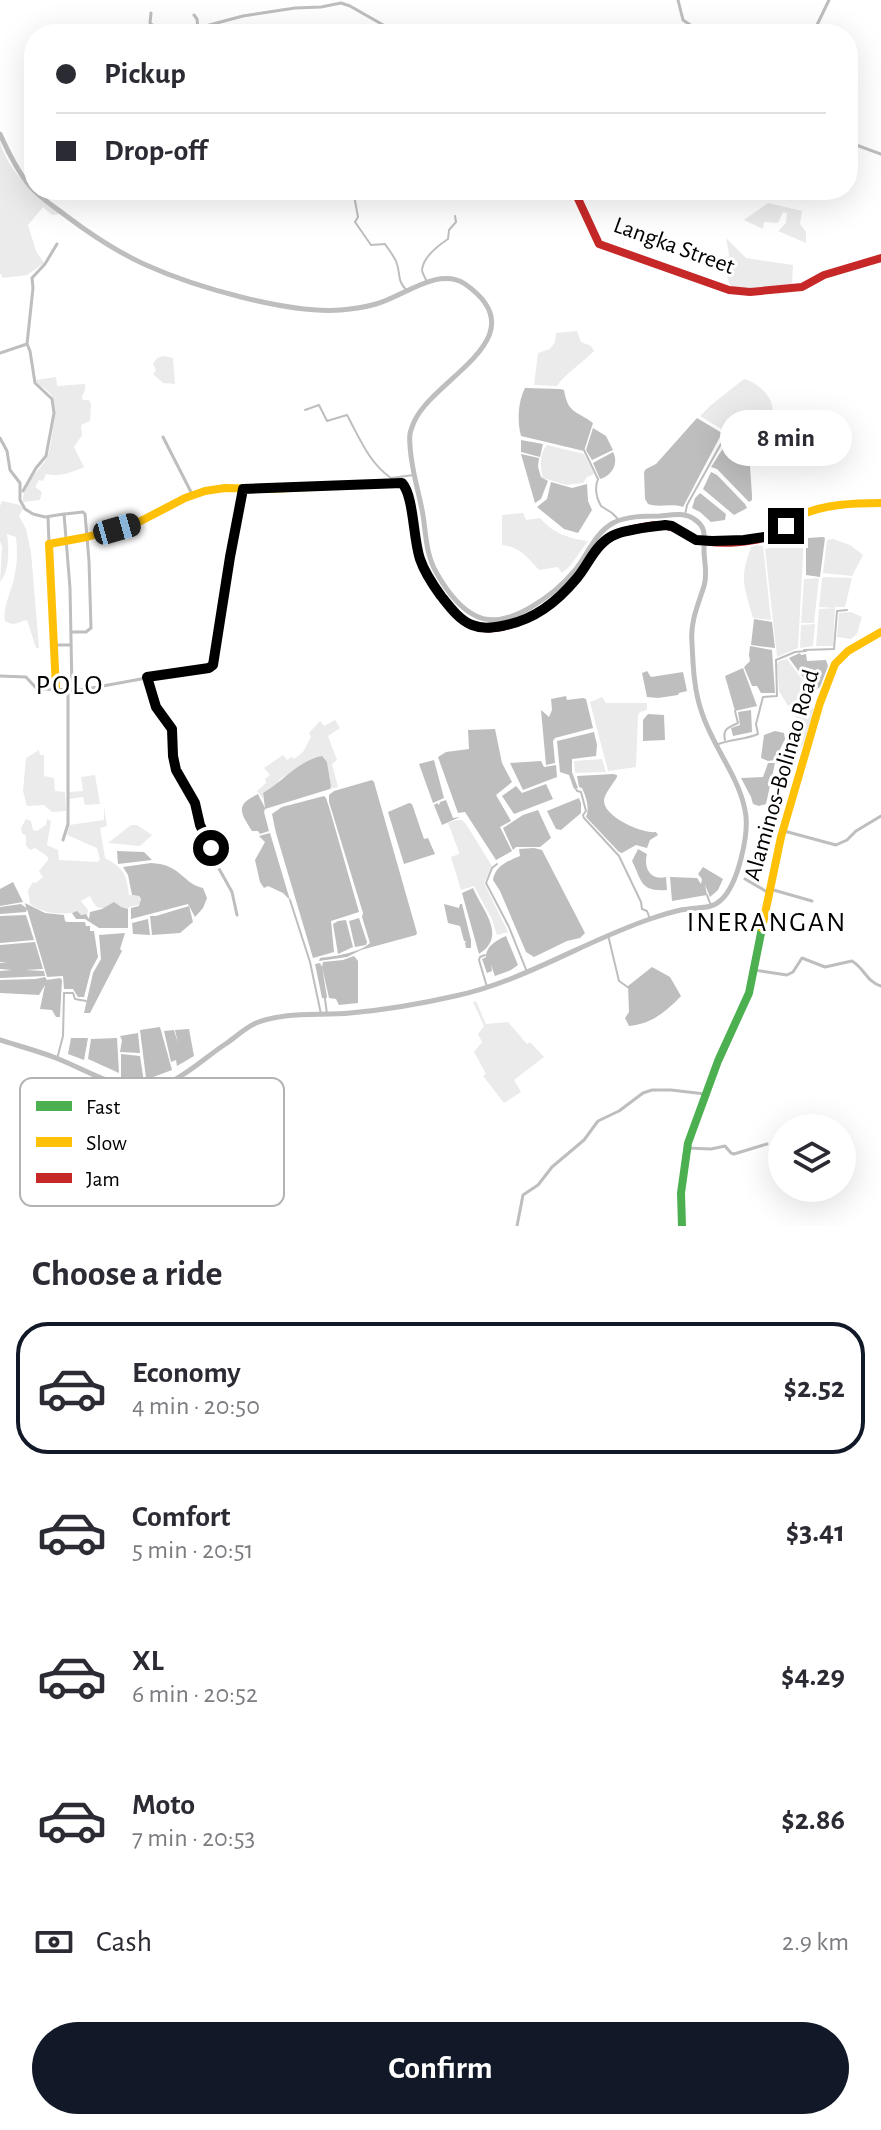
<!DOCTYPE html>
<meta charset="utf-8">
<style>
:root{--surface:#fff;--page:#f2f2f3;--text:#2b2b33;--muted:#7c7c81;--line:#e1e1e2;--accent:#111827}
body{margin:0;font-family:"Alegreya Sans",sans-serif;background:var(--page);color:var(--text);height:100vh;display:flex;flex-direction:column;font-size:30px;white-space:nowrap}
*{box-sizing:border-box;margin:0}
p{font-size:26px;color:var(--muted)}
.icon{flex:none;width:44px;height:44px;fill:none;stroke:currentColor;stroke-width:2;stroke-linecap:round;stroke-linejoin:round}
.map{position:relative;height:1226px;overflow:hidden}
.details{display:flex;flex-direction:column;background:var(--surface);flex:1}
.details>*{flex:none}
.guide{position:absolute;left:24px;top:24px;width:834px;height:176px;border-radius:32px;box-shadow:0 8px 32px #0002;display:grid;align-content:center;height:176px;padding:0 32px;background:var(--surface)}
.fabs{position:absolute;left:768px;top:1114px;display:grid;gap:16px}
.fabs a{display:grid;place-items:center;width:88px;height:88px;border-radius:50%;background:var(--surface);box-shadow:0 8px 32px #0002;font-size:40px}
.end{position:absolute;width:36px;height:36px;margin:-18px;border:10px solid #000;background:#fff;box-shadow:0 0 0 4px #fff}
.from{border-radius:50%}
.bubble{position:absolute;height:56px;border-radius:28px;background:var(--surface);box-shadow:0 8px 32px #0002;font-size:26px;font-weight:600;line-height:56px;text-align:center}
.car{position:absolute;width:24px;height:48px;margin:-24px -12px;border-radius:10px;box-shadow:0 0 6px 2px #0007;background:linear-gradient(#222 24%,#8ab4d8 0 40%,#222 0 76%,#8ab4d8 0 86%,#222 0)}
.guide b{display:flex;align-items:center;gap:28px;height:76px;font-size:30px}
.guide b+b{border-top:2px solid var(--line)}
.guide i{width:20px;height:20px;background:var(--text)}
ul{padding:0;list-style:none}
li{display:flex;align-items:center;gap:24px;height:132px;margin:0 16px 12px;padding:0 16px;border:4px solid transparent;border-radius:32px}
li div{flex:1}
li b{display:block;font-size:30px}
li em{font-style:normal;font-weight:600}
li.current{border-color:var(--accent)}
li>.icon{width:72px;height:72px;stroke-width:1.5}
h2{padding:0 32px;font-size:36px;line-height:96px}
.pay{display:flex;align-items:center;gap:20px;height:88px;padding:0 32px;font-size:30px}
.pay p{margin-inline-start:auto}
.action{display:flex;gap:16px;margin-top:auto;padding:16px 32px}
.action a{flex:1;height:92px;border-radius:48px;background:var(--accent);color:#fff;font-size:32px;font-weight:600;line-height:92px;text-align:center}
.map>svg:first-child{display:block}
.green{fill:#ebebeb}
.water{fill:#bebebe}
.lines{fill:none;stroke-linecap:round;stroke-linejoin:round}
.stream{stroke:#bebebe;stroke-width:2}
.river{stroke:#bebebe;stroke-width:5}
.street{stroke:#bebebe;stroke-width:3}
.fast{stroke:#4caf50;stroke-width:8}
.slow{stroke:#ffc107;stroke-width:8}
.jam{stroke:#c62828;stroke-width:8}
.route{stroke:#000;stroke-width:10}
.labels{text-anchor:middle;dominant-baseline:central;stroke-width:6;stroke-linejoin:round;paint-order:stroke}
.street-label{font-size:24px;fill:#000;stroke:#fff}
.quarter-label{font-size:28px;letter-spacing:2px;fill:#000;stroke:#fff}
.key{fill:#fff;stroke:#b2b2b2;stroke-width:2}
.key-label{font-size:22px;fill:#000}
</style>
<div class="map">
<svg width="881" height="1226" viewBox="0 0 881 1226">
<rect width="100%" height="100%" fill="#fff"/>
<!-- green -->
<g class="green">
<path d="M0,142C9,173 35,194 59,214L52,215L43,207L28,225L36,251L44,263L27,275L3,278L0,273Z"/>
<polygon points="768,203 802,211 800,224 806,232 806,243 778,231 786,223 787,213 783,212 778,223 764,222 763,229 744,220"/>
<polygon points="726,238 746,258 793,265 792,286 753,290 731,288 726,274 729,254"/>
<path d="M577,331L581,342L591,346L594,351C583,362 565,374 557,386L534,385L538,353L550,349L555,342L556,333Z"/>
<polygon points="163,356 173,358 175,384 163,383 153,374 156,370 153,364 157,358"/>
<path d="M56,377L57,386L85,384V390L82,397L83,400H89L91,404L90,421L81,425L82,435L74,447L84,467C71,473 59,477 46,474L43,481L39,480L35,487L42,492L40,500L23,502C22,485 38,472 47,458C51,451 56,410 54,401C52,393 44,388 37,383L36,380Z"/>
<path d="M744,379C756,381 776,399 772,412C770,420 761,428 757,435L754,427L734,433L736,438L700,416L711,405Z"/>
<path d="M547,445L584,454L594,474L587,477L583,483L566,485L543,478C540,467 539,454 547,445Z"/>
<path d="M2,501L20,505L23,509L19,516L26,529L31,552L39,648H36L27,620C17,622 15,627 5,621C3,608 9,596 13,583C17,567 18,553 16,537L7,534C9,549 10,570 0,582L2,547L0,541V506Z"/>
<path d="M523,513L526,520L540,518C554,534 568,538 588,541L570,566L562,573L558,567L539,570C527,557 520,547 502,545V515Z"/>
<path d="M804,537L798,648L777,657L765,549C780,547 789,540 804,537Z"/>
<polygon points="833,539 850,545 863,555 852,576 823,573 827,540"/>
<path d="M756,545L763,546L771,620L753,618C744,585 739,580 751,547Z"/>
<polygon points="825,577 852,578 845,607 835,607 833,646 816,646 819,609 835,608 819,607 822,578"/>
<polygon points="819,578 814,623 801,623 804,579"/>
<polygon points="851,612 862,617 857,634 851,639 837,637 839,613"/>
<polygon points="815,624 813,646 800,648 801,625"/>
<polygon points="787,659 812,693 788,706 779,691 777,665 779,661"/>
<polygon points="602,697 606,703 647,703 647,710 640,712 638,715 636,767 608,771 590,702"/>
<polygon points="807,697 814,710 805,741 800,750 796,746 790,725 796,725 797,719 791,709"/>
<polygon points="335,720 340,728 328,736 337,760 332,764 338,787 330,789 331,786 327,762 321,756 280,779 275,787 263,793 263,799 257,791 266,783 265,779 270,775 264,768 283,755 287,760 292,757 294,759 303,752 311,737 309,733 320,721 324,726"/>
<polygon points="39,750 40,755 44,755 44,776 54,778 55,791 65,792 66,811 52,812 44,805 27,806 23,791 26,758"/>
<polygon points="602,759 606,772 575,773 574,761"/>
<polygon points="95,775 100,804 85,805 83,797 69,799 69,792 83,791 81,777"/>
<path d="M104,806L107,826L100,828L105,858C124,869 126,873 129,895L139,896L141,902L139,905L129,907L128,909C122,908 100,909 97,907C94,905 91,898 90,896L81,901L88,910L87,917L86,914L82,915L77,912C61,915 44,914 30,904L28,890L33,882L36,883L43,877L39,871L48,860V857L35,848L30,850L26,846V836L22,833L21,828L26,819L31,821L33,830L37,831L46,825L47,819L51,821L47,845L58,850L59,860L97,862L100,860L97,848L67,835L69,825L104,820Z"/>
<polygon points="457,820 462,820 466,824 492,866 484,883 508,932 497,935 492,919 474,886 461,890 451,857 459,854 459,852 448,823"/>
<polygon points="131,825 137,825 152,835 140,846 108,843"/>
<polygon points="476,1001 486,1024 508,1022 527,1044 530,1042 544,1057 514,1080 521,1092 504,1103 483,1076 486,1074 474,1052 482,1042 478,1034 484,1026 473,1002"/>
</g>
<!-- water -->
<g class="water">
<path d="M525,388L560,389L564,390C568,414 576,410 593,423L584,451L521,436C517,421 518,401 525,388Z"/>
<path d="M697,418L722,433L683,507C670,503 658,508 648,504L645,499L644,472L646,469L656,464Z"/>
<path d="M744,418L754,427L757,435L752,445L749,447C737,439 734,436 736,421Z"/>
<polygon points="593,428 606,436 613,450 592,460 586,450"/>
<polygon points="729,439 749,452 752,495 752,500 749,502 717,469 711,467"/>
<polygon points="521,440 543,444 540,457 521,452"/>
<path d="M613,452C619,463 612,476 600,479L593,463Z"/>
<polygon points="521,454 539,458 538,467 541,477 548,481 541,499 535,503"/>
<polygon points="711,472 717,475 745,504 747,508 734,515 703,489"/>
<polygon points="551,482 572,488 587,484 588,501 592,510 578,533 564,529 537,507 547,499"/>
<polygon points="700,493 726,514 725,520 711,522 700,512 692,508 695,498"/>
<polygon points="823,537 825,538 820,577 806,575 806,541 808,538"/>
<polygon points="754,619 772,622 775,648 751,645"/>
<polygon points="750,646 772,650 775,693 761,693 757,686 752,686 744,667 750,661 749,655"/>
<polygon points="800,653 801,655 806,654 807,661 826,660 828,666 820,687 813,691 789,658"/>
<polygon points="743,668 757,706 735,711 725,676"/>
<polygon points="647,671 651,677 683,672 687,691 679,693 678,695 658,698 647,697 642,673"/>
<polygon points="566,696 567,700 583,698 586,699 593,728 555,738 553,741 555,763 546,765 541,710 549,717 552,710 551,699"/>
<polygon points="751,710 752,732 733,736 731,728 740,725 738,712"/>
<polygon points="648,714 664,715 665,740 643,741 643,720"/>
<polygon points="495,729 502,763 512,782 496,795 511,821 500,827 512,851 496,860 465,812 458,813 438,757 446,752 469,749 468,730"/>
<polygon points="775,731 784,733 785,739 775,760 768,761 761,758 764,735"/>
<polygon points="594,732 597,745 596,756 572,759 572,772 578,788 574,789 569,775 560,772 557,741"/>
<path d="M322,756L327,762L331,786L330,789L265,809L264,812L269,831L260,834L258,831H252C240,812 235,805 258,794L265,808L263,793C283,782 297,761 322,756Z"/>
<polygon points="434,760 444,798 433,803 419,764"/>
<polygon points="541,761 544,767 556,765 557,777 523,790 510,763"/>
<polygon points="768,763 775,763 766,804 759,806 753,804 751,797 741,778 763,777"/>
<path d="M613,774L617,775V777C613,784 605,793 604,800C603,817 643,834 656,832L658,835L650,840L647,848L636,845L622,853L619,852L586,817C590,808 586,797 582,788L579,787L577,776Z"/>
<path d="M372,780L374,782L417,933L416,935L361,950L347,957L319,961L320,958C336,956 359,953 370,943L362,917L363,913L329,802V795L334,791Z"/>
<polygon points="546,784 553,799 514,814 502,796 516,786 522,793"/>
<polygon points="324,796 326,798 329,807 359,912 331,921 334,952 313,958 276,833 272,814 282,807"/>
<polygon points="579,798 581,803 581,813 561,830 556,829 547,811"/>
<polygon points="446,800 453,818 460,817 442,825 434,805 437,803 439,805 440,802"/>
<polygon points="409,803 412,804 424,839 428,838 435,854 404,864 388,812"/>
<polygon points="538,810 551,838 540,847 516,847 513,850 503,828 523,815"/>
<polygon points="270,833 290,900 283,893 268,886 264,888 260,882 255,860 265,842 259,836"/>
<path d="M534,848L542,850L585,933L580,938L567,941L534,957L526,952L500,891L493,880C495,866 508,861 520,856L519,849Z"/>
<path d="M638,849L647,854C643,868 651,881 666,877L667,890C640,892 642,881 632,861Z"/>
<polygon points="117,851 144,852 152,860 118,864"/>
<path d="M151,863C181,864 183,884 203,888L207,898L203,908L195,917L188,904L131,919V908L139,906L141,899L139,896L132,895L128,875L123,867Z"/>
<polygon points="703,867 723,879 718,890 710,897 705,885 707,895 672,901 670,877 697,878 701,884 702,879 698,874"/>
<polygon points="13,882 23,902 0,906 0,889"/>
<path d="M473,888C482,910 508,936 479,954L462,893Z"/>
<polygon points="114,902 121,907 128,909 128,928 99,928 85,919 76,919 72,913 77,911 81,915 86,914 89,919 90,912 102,909"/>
<polygon points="25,903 45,913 64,915 65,921 67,922 85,922 86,926 90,926 90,931 94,931 98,957 91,970 84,997 78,997 73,989 64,989 63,976 47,977 27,909 26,912 0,914 0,907 21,904 26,908"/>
<polygon points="444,904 459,908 460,904 462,904 471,940 471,948 466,948 465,943 466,941 464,941 460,926 448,923"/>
<polygon points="189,906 193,922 180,933 152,935 150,916 156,916"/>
<polygon points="26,915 34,940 0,943 0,916"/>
<polygon points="359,918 367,942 366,945 355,947 349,921"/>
<polygon points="148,919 150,935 133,934 132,923"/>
<polygon points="346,920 353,947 338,954 333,924 338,921"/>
<polygon points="125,933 120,949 122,951 90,1013 84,1013 93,973 101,959 99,935"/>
<path d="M506,936L518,965L511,970L495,976L491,965L492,971L487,973L482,959L486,957C486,946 497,940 506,936Z"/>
<polygon points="35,942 43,969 25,970 44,971 45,976 0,978 0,971 12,970 0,969 0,963 7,962 0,962 0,945"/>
<polygon points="354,956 358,961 358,1003 339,1005 336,999 329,998 322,967 327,997 326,999 322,998 315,964 320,963 322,967 323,962 343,960"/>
<path d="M652,967L670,977L681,996C666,1012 651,1024 629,1026L625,1018L629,1012L628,986Z"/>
<polygon points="45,977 47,980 60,978 62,980 60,1017 56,1017 52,1010 40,1009 45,985 39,995 0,993 0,980 36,979"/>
<polygon points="160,1027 172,1070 148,1079 146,1078 140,1030"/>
<polygon points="189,1029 194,1056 177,1066 176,1060 171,1062 164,1031 174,1030 178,1043 175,1030"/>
<polygon points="138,1033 140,1053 120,1052 122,1040 120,1036"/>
<polygon points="71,1038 88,1038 84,1060 68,1054"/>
<polygon points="117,1038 119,1073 88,1059 91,1039"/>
<polygon points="121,1054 140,1056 144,1082 121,1078"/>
</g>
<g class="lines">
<!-- stream -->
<g class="stream">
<path d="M353,190L358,217L355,222L371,245L385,244C389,250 393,255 396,261C402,276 395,278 408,292"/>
<path d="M427,282C426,280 422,272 422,270C423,257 439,245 448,239L449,230L456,222L455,216"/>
<path d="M305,410L319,405L327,421L347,415C359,437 369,463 391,478L414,475"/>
<path d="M584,450L598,479C594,489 596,497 601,506L612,513L619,520"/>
<polyline points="685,515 687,505 727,433"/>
<polyline points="804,650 834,649 837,611 847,610"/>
<path d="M725,740C722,728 730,727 738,723L735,711"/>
<path d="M716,745C730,739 745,740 758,734L756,724L763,697L777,696L776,660L795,652L806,651"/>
<polyline points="576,789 577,791 581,792 586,811 583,815 584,818 619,856 641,902 642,909 647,911 650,919"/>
<polyline points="497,864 492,868 486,883 509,927 527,972"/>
<polyline points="707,895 711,906"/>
<polyline points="290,900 310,962 321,1014"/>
<polyline points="608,935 619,981 629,988"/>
<polyline points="485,955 480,957 479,960 487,987"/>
<polyline points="325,999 327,1014"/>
<polyline points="57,1059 63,1036 64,993 73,993 75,999 86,1001"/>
</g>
<!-- river -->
<path class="river" d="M0,134C8,152 16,169 29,185C39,197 53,206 65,215C90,234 117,252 146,265C195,287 288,314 341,310C353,309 365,307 376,304C403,297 438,266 465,284C541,337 433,378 414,422C410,432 409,434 410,445C411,469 419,492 423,515C426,535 426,554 436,572C445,588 459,608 476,616C508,632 556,593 576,569C588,554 595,533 613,523C626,516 645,516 660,516C671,515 684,512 694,519C707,527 704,537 704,550C704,563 708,573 704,586C698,605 690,622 692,643C693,666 694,691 702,713C713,747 738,775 745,810C750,832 738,885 721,900C712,909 700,907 688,909C676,910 665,914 653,918C586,940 525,981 455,996C420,1004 385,1010 350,1013C320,1016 285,1011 256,1023C245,1028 237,1036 227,1043C202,1059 176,1087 145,1089C118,1090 82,1068 56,1058C38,1051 19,1046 0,1040"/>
<!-- street -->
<g class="street">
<polyline points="678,0 683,20 699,31"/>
<path d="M151,13L150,23C162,35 182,32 198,28"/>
<polyline points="194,15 197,19 198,28 243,16 295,8 321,7 341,3 350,6 399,34"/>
<polyline points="677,34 693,30 704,34"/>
<polyline points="814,34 816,27 829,0"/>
<polyline points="848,142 881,154"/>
<polyline points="0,353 27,344 33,288 32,278 45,264 57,244"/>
<polyline points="163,437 192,494"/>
<polyline points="0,438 7,451 10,470 20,483 20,500 25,509 33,514 45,517 64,514 70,588 72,690"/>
<polyline points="23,491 36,468 46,456 54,413 52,399 35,383 30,351 27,344"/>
<polyline points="65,514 83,512 85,514 89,561 91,628 86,632 72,632"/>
<polyline points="48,517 49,544"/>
<polyline points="55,645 71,645"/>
<polyline points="0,676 26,677 37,689 81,690 212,666 243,489"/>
<polyline points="147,677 156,707 173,732 173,756 176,770 195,803 200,825 210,846 213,858 232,892 237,915"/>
<polyline points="784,831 836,845 847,840 856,831 881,816"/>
<polyline points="63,840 68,824 68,690"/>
<polyline points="745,879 769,893"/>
<polyline points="770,889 812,901"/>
<path d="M754,970L787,975L793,972L802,958L825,967L852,961C864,968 867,982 881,986"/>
<polyline points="687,1148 711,1149 725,1146 731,1153 734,1154 767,1144"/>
<polyline points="517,1226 523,1195 538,1185 552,1167 584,1140 598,1121 619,1111 643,1093 652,1090 671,1090 705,1094"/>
</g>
<!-- fast -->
<polyline class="fast" points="682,1226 681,1193 688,1143 718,1061 749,993 762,928"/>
<!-- slow -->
<g class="slow">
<path d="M779,532C786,527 792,520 799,516C823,504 855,503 881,503"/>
<polyline points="56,689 49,544 87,537 137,523 185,498 205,491 225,488 269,489 351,485"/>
<polyline points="762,928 781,837 820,703 835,664 848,651 881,632"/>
</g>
<!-- jam -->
<g class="jam">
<polyline points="574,190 599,244 729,290 750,292 802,287 824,275 881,258"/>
<path d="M351,485L402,483C414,502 413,526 417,548C420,562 427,575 435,587C443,600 454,615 467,623C500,641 549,609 570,586C588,566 597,539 625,531C637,528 656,523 668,526C678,528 685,536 695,539C718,546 758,543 779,532"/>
</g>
</g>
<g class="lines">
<!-- route -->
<path class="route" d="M211,848L200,825L195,803L176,770L173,756L172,729L156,707L147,677L209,668L213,665L230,557L243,489L402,483C414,496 413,539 420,559C424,571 433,585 441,596C449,606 459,620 472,625C482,629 491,628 502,626C534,620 556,603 577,578C588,565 595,545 612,536C625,529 650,527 665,525L672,526L696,540L712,541L744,540L771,536L786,526"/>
</g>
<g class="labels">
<!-- street labels -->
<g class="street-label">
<text transform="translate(674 246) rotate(20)">Langka Street</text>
<text transform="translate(782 775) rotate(-74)">Alaminos-Bolinao Road</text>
</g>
<!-- quarter labels -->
<g class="quarter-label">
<text x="70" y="686">POLO</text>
<text x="767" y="923">INERANGAN</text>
</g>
</g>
<!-- legend -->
<rect x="20" y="1078" width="264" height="128" rx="12" class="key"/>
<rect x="36" y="1101" width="36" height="10" fill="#4caf50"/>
<rect x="36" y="1137" width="36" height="10" fill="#ffc107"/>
<rect x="36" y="1173" width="36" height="10" fill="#c62828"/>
<g class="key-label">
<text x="86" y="1114">Fast</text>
<text x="86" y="1150">Slow</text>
<text x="86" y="1186">Jam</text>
</g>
</svg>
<div class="fabs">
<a><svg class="icon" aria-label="layers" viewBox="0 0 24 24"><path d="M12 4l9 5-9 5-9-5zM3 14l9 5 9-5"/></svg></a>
</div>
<i class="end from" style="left:211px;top:848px"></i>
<i class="end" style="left:786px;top:526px"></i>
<div class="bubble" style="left:720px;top:410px;width:132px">8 min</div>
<i class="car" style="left:117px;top:529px;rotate:74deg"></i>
<div class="guide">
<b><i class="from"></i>Pickup</b>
<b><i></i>Drop-off</b>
</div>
</div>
<section class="details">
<h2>Choose a ride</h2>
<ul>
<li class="current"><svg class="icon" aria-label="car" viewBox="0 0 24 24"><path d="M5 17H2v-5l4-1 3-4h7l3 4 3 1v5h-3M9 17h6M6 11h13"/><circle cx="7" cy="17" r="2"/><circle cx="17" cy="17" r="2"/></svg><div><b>Economy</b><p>4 min · 20:50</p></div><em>$2.52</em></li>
<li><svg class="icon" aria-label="car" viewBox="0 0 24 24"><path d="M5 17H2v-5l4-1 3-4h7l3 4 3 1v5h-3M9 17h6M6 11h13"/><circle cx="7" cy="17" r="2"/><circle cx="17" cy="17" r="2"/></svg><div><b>Comfort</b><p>5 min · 20:51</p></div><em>$3.41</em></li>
<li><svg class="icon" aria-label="car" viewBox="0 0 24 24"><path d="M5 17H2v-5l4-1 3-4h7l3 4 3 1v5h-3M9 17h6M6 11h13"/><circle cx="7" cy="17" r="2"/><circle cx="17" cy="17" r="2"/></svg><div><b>XL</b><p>6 min · 20:52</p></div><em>$4.29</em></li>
<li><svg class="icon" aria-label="car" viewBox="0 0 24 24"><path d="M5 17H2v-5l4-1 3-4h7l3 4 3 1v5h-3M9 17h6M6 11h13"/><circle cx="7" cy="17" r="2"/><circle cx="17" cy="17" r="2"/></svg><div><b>Moto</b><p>7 min · 20:53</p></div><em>$2.86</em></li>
</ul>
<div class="pay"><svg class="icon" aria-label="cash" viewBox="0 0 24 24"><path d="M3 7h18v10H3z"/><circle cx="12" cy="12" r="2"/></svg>Cash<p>2.9 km</p></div>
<div class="action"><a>Confirm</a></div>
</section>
